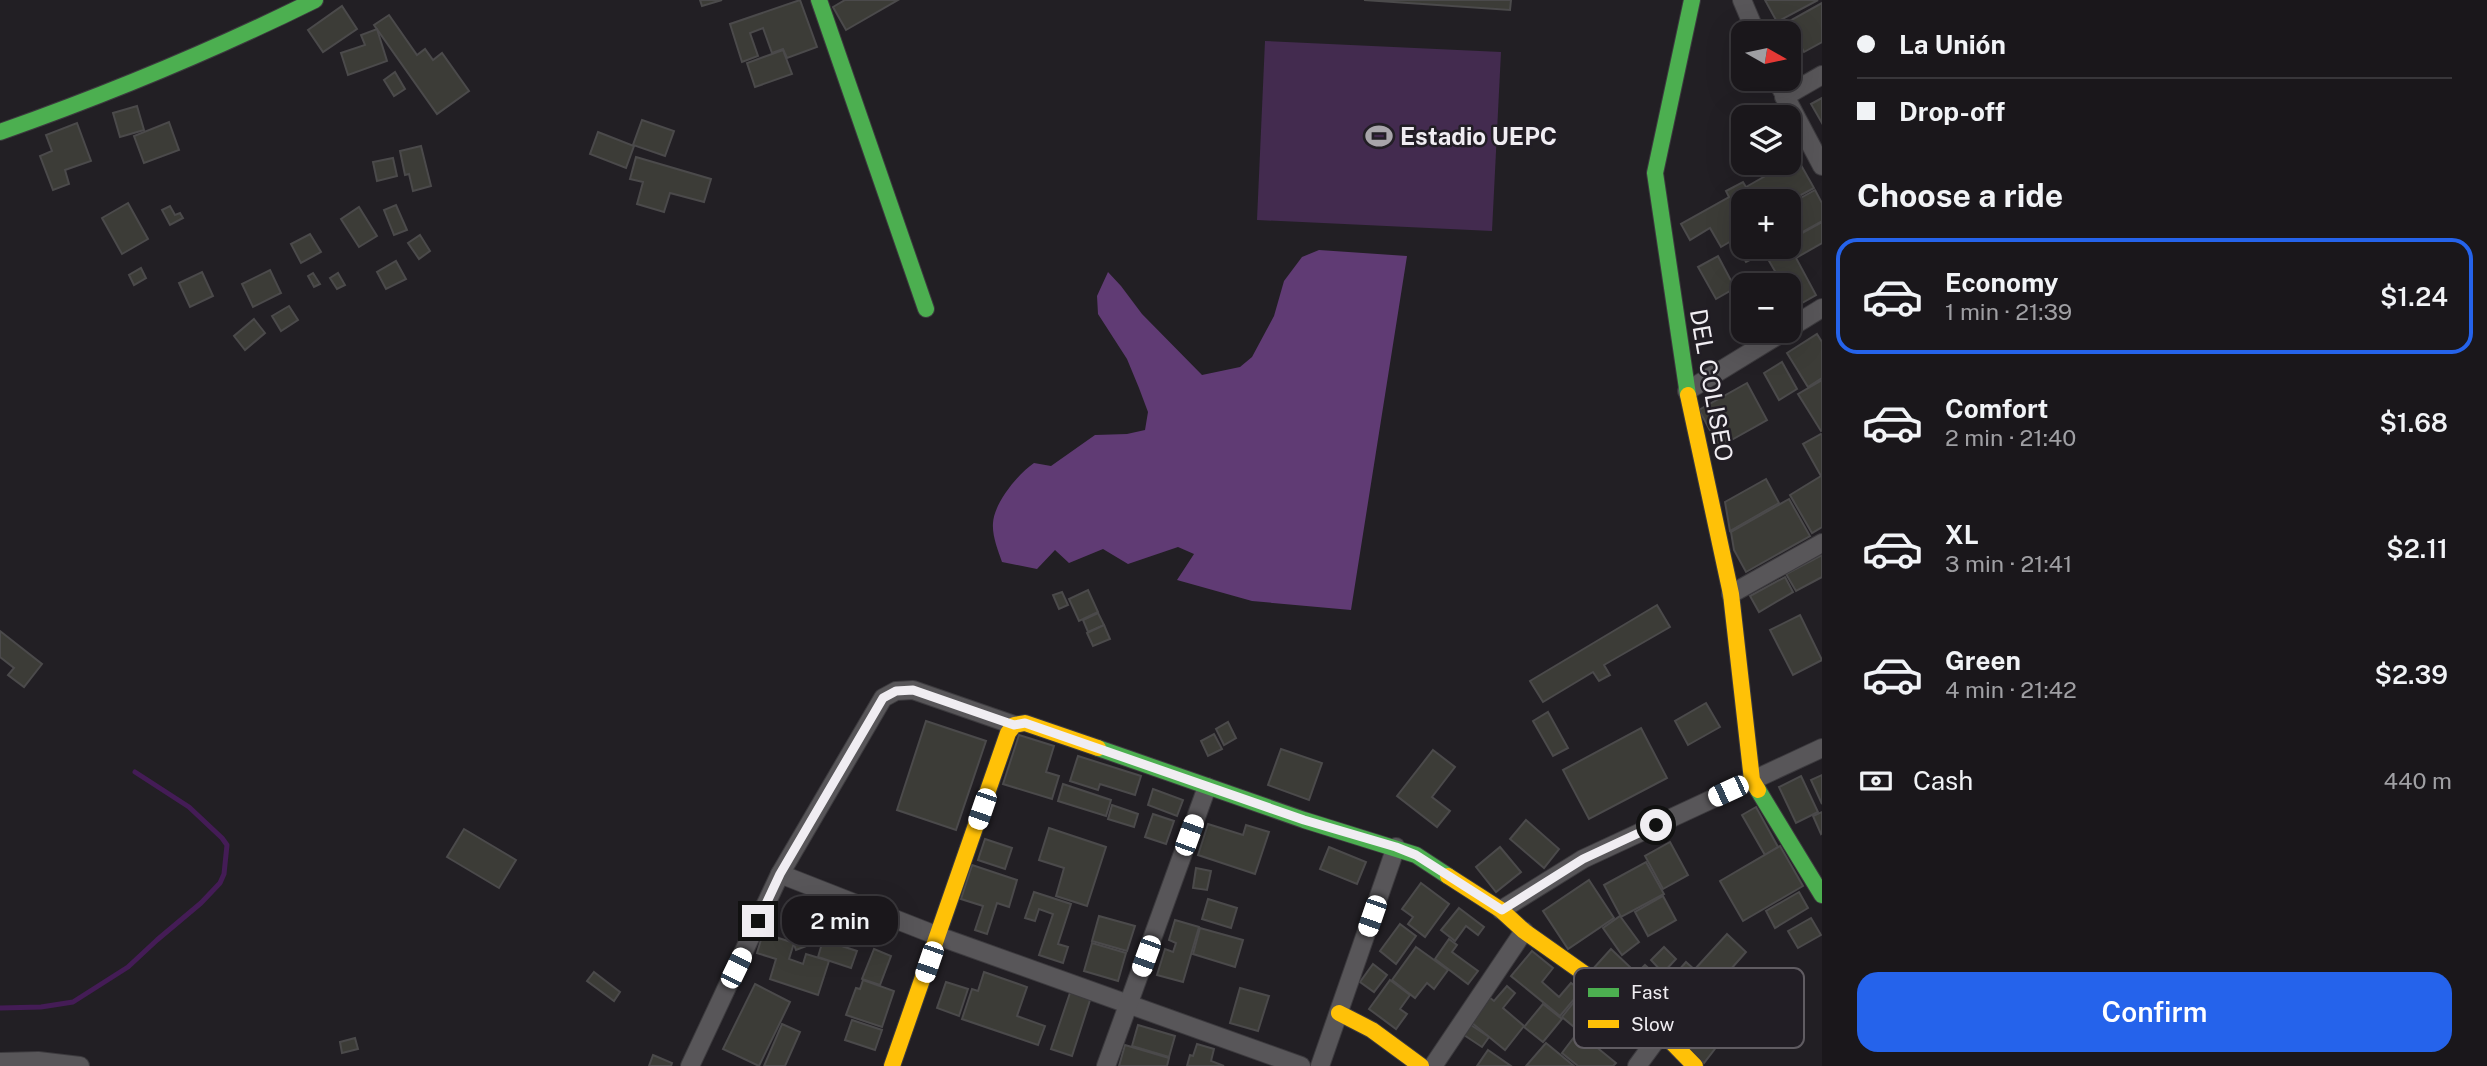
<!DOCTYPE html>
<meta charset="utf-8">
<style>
:root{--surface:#1a171b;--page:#232024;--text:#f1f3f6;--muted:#9f9fa3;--line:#38363a;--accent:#2563eb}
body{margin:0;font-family:"Public Sans",sans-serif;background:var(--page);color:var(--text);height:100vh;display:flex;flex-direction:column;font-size:26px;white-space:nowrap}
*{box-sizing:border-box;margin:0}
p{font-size:23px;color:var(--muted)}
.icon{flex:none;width:38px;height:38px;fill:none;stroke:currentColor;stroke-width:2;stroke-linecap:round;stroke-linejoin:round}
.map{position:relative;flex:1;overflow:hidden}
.panel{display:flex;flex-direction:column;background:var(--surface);width:665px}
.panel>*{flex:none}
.guide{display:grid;align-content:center;height:154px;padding:0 35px;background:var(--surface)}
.needle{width:46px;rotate:99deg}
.buttons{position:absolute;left:1731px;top:21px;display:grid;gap:14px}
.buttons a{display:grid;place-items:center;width:70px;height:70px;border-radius:14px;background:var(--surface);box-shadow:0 7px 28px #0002,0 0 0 2px var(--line);font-size:35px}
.end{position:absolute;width:32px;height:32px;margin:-16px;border:9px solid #f0edf2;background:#111;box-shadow:0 0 0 4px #111}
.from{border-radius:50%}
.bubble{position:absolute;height:49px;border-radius:21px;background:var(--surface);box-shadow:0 7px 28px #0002,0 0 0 2px var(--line);font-size:23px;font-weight:600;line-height:49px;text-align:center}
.car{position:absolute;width:21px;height:42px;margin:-21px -10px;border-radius:9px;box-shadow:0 0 5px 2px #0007;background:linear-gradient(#fff 24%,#345 0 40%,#fff 0 76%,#345 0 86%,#fff 0)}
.guide b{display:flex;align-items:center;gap:24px;height:66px;font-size:26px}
.guide b+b{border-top:2px solid var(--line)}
.guide i{width:18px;height:18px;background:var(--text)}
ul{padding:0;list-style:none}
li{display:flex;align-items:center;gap:21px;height:116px;margin:0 14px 10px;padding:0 21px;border:4px solid transparent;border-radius:21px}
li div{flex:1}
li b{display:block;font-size:26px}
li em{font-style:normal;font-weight:600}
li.selected{border-color:var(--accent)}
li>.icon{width:63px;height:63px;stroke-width:1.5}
h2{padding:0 35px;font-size:32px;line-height:84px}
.pay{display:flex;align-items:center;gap:18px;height:77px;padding:0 35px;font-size:26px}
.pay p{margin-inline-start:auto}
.button{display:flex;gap:14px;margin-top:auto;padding:14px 35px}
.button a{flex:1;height:80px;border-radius:21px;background:var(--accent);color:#fff;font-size:28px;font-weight:600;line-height:80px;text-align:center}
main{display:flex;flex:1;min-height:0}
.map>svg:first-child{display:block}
.green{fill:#432b4f}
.forest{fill:#603b74}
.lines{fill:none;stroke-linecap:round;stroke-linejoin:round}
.stream{stroke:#441c56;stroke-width:5}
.building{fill:#3c3c37;stroke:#4b4a4b;stroke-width:2}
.street-casing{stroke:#3c3a3e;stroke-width:20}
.fast-casing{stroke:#3c3a3e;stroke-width:18}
.slow-casing{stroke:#3c3a3e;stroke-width:18}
.street{stroke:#585659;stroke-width:18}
.fast{stroke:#4caf50;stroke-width:16}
.slow{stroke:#ffc107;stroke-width:16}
.route{stroke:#f0edf2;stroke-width:9}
.labels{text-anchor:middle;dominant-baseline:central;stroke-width:5;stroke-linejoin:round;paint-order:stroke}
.poi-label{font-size:24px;font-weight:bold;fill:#f0edf2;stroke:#221e25;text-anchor:start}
.street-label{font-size:24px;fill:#f0edf2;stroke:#221e25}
.key{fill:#221e25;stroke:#605c62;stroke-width:2}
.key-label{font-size:19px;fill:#f0edf2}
</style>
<main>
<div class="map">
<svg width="1822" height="1066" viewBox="0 0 1822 1066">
<rect width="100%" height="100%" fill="#221f24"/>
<!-- green -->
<polygon class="green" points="1265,41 1501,52 1492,231 1257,220"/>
<!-- forest -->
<path class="forest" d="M1319,250L1407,256L1351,610L1252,601L1177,580L1194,554L1178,547L1128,564L1103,549L1069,563L1055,550L1037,569L1002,562C998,550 992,536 993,523C994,503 1018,474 1034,463L1051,466L1095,435L1127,434L1145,430L1148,412L1139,388L1127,359L1098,314L1097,296L1108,272L1121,286L1142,314L1202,375L1240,367L1252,357L1274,316L1284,281L1302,257Z"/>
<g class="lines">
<!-- stream -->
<polyline class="stream" points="0,1008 41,1007 73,1002 128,967 157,940 201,903 220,883 224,874 227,845 222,838 189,807 135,772"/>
</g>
<!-- building -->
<g class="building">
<polygon points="700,0 722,0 702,6"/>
<polygon points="800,0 817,47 787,58 783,49 772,53 763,28 750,33 758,56 742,62 730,24"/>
<polygon points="845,0 898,0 846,30 833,7"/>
<polygon points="1364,0 1511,0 1510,10"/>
<polygon points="1765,0 1818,0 1777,22"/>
<polygon points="1822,3 1822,42 1804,52 1788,22"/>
<polygon points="342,6 357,29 323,52 308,30"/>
<polygon points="389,15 417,55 425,49 433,60 442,53 469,91 437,114 374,25"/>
<polygon points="377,29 387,61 348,75 341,53 365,45 361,35"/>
<polygon points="783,50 792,74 755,87 747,63"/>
<polygon points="395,72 405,89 394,96 384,80"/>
<polygon points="1822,98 1822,123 1811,104"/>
<polygon points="137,106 144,130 120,137 113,113"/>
<polygon points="642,120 674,131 665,156 633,145"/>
<polygon points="169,122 179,150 144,163 134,136"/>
<polygon points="77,123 91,161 65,170 69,184 53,190 40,156 52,151 46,135"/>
<polygon points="598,132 634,146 626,168 590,154"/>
<polygon points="421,146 431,186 413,191 409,174 405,175 400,151"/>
<polygon points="636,157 711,179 704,202 670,193 664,212 637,204 643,182 630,179"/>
<polygon points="393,158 397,176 377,181 373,162"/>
<polygon points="1797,158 1814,188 1788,202 1743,201 1743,234 1721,247 1710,228 1690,240 1681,224 1729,197 1726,191 1743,182 1746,187"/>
<polygon points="1815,190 1822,203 1822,221 1788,240 1788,205"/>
<polygon points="128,203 148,239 122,254 102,218"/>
<polygon points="396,205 407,230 394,235 384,210"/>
<polygon points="170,206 175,215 180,213 183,218 170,225 162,210"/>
<polygon points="359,207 377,236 359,247 341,219"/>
<polygon points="1822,222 1822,243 1796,258 1816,295 1795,307 1788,296 1788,285 1783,285 1765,254 1779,247 1788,247 1788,241"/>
<polygon points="310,234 321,252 301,263 291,244"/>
<polygon points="420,235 430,251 419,259 408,243"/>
<polygon points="1743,237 1743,247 1776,247 1746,262 1735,242"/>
<polygon points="1718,256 1735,288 1716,299 1698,267"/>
<polygon points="396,261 406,279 386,289 377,272"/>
<polygon points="141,268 146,278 134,285 129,275"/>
<polygon points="270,270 281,293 253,307 242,284"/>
<polygon points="202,272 213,296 190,307 179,283"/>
<polygon points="313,273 320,284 314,287 308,276"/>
<polygon points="338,273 345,285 337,289 330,278"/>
<polygon points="289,306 298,320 281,331 272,316"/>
<polygon points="254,319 265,333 245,350 234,336"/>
<polygon points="1817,334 1822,342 1822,378 1808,387 1787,353"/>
<polygon points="1782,362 1797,389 1779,400 1764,373"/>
<polygon points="1822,380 1822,430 1821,431 1798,394"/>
<polygon points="1747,383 1767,420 1719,447 1699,410"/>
<polygon points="1821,434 1822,435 1822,527 1812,533 1790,495 1821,476 1803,444"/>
<polygon points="1766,479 1779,503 1730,531 1725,502"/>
<polygon points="1789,499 1810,536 1746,572 1734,550 1731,532"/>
<polygon points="1822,555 1822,577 1796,591 1786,574"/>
<polygon points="1785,577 1793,592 1759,612 1750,596"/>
<polygon points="1088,590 1098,612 1079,621 1069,599"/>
<polygon points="1062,592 1068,605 1059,609 1053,595"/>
<polygon points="1657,605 1670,627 1604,665 1610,675 1599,681 1593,672 1543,702 1530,681"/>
<polygon points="1098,613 1104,625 1088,632 1083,620"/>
<polygon points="1800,615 1822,660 1793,675 1770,630"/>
<polygon points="1104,625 1110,639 1093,646 1087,633"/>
<polygon points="0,631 42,664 24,687 8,675 14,668 0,657"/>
<polygon points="1706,703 1720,727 1688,745 1675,721"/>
<polygon points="1548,712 1568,748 1553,756 1533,721"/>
<polygon points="926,721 986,741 956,830 897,810"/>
<polygon points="1228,722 1236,738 1224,745 1216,729"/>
<polygon points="1641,728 1667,778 1589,819 1563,770"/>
<polygon points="1214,734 1222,749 1208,756 1201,741"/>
<polygon points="1019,735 1054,746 1046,772 1059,776 1052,799 1003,784"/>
<polygon points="1281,749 1322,763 1309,800 1268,785"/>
<polygon points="1433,750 1455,767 1432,797 1450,811 1437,827 1397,796"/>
<polygon points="1078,756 1141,776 1135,795 1100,784 1098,790 1070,781"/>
<polygon points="1822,775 1822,804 1811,780"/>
<polygon points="1801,776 1818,812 1796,823 1779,787"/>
<polygon points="1063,784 1111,800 1106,816 1058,801"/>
<polygon points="1153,789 1183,800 1177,816 1148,805"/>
<polygon points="1112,805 1138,814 1134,827 1108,819"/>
<polygon points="1756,807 1778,847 1765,855 1742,815"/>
<polygon points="1822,812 1822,833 1821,834 1813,816"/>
<polygon points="1153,814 1174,821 1166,844 1145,837"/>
<polygon points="1526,820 1559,849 1544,868 1510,839"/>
<polygon points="1208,824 1243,835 1246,825 1269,832 1255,874 1198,855"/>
<polygon points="1049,828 1106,847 1087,906 1056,896 1064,868 1039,860"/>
<polygon points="464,829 516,860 499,888 447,857"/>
<polygon points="985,839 1012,848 1005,869 978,860"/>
<polygon points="1670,842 1688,875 1663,889 1645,856"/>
<polygon points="1780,846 1803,886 1743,921 1720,881"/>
<polygon points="1329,847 1366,862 1357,884 1320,869"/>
<polygon points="1500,847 1521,872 1496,892 1476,867"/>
<polygon points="1646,862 1664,894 1621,917 1604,885"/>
<polygon points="972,865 1017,880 1009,907 997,903 987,934 975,930 983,906 961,899"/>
<polygon points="1196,868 1211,871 1207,890 1193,888"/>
<polygon points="1589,880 1614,918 1568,949 1543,911"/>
<polygon points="1421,883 1449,904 1425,937 1408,924 1413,917 1402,909"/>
<polygon points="1034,892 1071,904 1058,944 1068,947 1063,963 1039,955 1053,914 1039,909 1035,921 1025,918"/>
<polygon points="1799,892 1808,908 1775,928 1766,911"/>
<polygon points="1663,896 1676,920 1648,936 1635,912"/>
<polygon points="1208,899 1237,908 1231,928 1202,919"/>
<polygon points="819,901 833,936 796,950 783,914"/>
<polygon points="1459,908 1484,927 1478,935 1466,926 1455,941 1441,930"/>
<polygon points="846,914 860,918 855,939 840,936"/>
<polygon points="1099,916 1135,926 1127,951 1092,941"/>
<polygon points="1620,916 1639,942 1622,955 1603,928"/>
<polygon points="1811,918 1821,935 1798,948 1788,931"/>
<polygon points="1175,920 1199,927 1183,982 1157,975 1165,949 1173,952 1176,943 1169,940"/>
<polygon points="1400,924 1416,936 1396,964 1380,951"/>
<polygon points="1200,928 1243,940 1235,967 1193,954"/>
<polygon points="763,933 794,943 789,959 803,964 806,954 829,961 818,995 770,979 776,959 757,953"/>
<polygon points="1727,934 1746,952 1723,978 1732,987 1724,996 1695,969"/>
<polygon points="1449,939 1457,945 1452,952 1478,971 1468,984 1435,959"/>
<polygon points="823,940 857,951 851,968 818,957"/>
<polygon points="1092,943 1126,953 1118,981 1084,971"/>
<polygon points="1416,947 1448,970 1434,989 1427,983 1415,998 1392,980"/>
<polygon points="1664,947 1676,959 1663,973 1651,960"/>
<polygon points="874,949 891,956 880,985 862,979"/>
<polygon points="1611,949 1631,968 1612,989 1592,970"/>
<polygon points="1532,951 1553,968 1542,982 1559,997 1571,983 1581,991 1560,1016 1511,976"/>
<polygon points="1686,962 1704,978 1681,1004 1663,988"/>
<polygon points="1373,964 1387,975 1374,992 1360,982"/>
<polygon points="1645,965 1660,979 1634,1005 1620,990"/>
<polygon points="594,972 620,992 614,1001 587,981"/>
<polygon points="984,972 1027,987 1017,1016 1045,1026 1038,1045 962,1019 972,989 978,991"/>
<polygon points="863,980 894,991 882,1027 846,1015 856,988 860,989"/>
<polygon points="1390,980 1410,995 1400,1009 1407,1014 1396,1029 1369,1009"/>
<polygon points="946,982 968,989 959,1016 937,1008"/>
<polygon points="755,984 790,1002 759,1066 723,1049"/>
<polygon points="1507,986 1515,993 1503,1008 1524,1026 1505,1050 1466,1018 1485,994 1494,1001"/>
<polygon points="1072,987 1092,994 1072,1056 1051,1049"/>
<polygon points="1240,988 1269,996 1258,1031 1230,1023"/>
<polygon points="1582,992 1599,1006 1579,1031 1562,1017"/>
<polygon points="1543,1004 1562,1019 1543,1042 1524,1027"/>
<polygon points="1704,1006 1731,1028 1704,1063 1685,1049 1705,1024 1696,1017"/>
<polygon points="852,1020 882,1030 875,1050 845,1040"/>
<polygon points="782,1024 800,1032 785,1066 764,1066"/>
<polygon points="1138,1025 1175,1036 1169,1057 1132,1046"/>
<polygon points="1471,1025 1489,1037 1482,1047 1464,1035"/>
<polygon points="1578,1032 1616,1063 1613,1066 1578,1066 1562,1053"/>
<polygon points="355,1038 358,1049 342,1053 340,1042"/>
<polygon points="1546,1043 1574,1066 1526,1066"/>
<polygon points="1197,1044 1214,1049 1211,1061 1224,1066 1187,1066 1190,1055 1193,1056"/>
<polygon points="1125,1045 1169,1058 1167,1066 1119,1066"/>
<polygon points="1488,1050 1511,1066 1477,1066"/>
<polygon points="653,1055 672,1063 671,1066 649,1066"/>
</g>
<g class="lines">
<defs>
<g id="street">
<polyline points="1742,0 1756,33"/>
<polyline points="1776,79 1822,166"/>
<polyline points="1784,97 1822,75"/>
<polyline points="1788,329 1822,308"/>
<polyline points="1687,391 1785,331"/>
<polyline points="1731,594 1822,543"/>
<polyline points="780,874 938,936 1301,1066"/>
<polyline points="1501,910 1583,859 1822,748"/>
<polyline points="0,1062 38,1061 80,1066"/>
<polyline points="690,1066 780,874 883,698 896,691 913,690 1014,725"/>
<polyline points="1106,1066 1207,787"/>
<polyline points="1320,1066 1396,847"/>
<polyline points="1433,1066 1524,931"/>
<polyline points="1637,1066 1662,1032"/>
</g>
<g id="fast">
<polyline points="819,0 926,309"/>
<path d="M0,132C108,94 212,51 315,0"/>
<polyline points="1688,395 1655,173 1692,0"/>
<polyline points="1098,748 1304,820 1416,855 1448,876"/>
<polyline points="1758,790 1822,895"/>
</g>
<g id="slow">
<polyline points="1688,395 1731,594 1752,780 1758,790"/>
<polyline points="1448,876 1501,910 1524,931 1650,1020 1695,1066"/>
<polyline points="1339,1013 1372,1030 1421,1066"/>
<polyline points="892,1066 1008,733 1014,725 1025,723 1098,748"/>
</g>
</defs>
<!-- street casing -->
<use href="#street" class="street-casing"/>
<!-- fast casing -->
<use href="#fast" class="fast-casing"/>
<!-- slow casing -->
<use href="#slow" class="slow-casing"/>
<!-- street -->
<use href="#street" class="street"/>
<!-- fast -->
<use href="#fast" class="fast"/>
<!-- slow -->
<use href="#slow" class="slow"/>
</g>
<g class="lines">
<!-- route -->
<polyline class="route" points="758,921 780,874 883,698 896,691 913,690 1014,725 1025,723 1304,820 1396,847 1416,855 1502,910 1583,859 1656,825"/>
</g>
<!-- icons -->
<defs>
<symbol id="stadium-bare" viewBox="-9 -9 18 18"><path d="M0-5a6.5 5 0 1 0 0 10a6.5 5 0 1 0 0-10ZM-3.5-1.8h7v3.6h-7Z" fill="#a8a5aa" stroke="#221e25" stroke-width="2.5" paint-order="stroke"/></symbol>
</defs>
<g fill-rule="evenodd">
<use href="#stadium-bare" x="1360" y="117" width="38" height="38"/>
</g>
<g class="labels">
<!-- poi labels -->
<g class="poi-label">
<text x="1400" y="136">Estadio UEPC</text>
</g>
<!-- street labels -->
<g class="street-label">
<text transform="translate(1712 385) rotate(80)">DEL COLISEO</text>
</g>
</g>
<!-- legend -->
<rect x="1574" y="968" width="230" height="80" rx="10" class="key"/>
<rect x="1588" y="988" width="31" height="9" fill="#4caf50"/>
<rect x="1588" y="1020" width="31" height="8" fill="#ffc107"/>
<g class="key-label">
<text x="1631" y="999">Fast</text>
<text x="1631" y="1031">Slow</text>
</g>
</svg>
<div class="buttons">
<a><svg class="needle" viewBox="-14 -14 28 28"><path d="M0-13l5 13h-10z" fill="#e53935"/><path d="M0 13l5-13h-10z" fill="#9f9fa3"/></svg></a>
<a><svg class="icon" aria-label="layers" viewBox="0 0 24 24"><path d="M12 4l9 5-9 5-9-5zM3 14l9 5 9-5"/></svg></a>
<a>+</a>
<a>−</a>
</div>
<i class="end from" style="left:1656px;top:825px"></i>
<i class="end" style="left:758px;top:921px"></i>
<div class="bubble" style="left:782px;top:896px;width:116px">2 min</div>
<i class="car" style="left:1728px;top:791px;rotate:245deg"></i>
<i class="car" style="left:982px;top:809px;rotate:199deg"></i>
<i class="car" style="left:1189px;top:835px;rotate:20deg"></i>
<i class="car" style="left:1372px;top:916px;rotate:199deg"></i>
<i class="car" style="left:1146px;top:956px;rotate:200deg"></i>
<i class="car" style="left:929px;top:962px;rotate:199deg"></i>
<i class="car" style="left:736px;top:968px;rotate:26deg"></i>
</div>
<section class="panel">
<div class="guide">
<b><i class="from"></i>La Unión</b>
<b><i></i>Drop-off</b>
</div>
<h2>Choose a ride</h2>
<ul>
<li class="selected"><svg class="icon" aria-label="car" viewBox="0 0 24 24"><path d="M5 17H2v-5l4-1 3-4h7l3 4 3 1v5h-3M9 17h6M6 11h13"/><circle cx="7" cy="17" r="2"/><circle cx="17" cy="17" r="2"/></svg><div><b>Economy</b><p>1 min · 21:39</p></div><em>$1.24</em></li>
<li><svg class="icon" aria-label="car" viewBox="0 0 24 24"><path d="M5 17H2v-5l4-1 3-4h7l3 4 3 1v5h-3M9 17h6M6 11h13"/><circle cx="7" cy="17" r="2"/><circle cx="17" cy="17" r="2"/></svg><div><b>Comfort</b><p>2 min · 21:40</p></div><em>$1.68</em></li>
<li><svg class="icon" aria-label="car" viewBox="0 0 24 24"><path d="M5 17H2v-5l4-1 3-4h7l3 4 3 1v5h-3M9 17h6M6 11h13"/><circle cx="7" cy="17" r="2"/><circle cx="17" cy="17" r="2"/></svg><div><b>XL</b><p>3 min · 21:41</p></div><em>$2.11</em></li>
<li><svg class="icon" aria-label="car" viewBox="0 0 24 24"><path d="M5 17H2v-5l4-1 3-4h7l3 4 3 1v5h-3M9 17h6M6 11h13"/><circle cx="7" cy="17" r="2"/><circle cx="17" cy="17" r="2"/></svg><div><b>Green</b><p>4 min · 21:42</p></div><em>$2.39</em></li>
</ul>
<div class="pay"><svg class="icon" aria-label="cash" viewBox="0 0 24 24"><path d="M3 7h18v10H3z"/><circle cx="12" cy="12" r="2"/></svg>Cash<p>440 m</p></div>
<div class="button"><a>Confirm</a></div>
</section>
</main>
